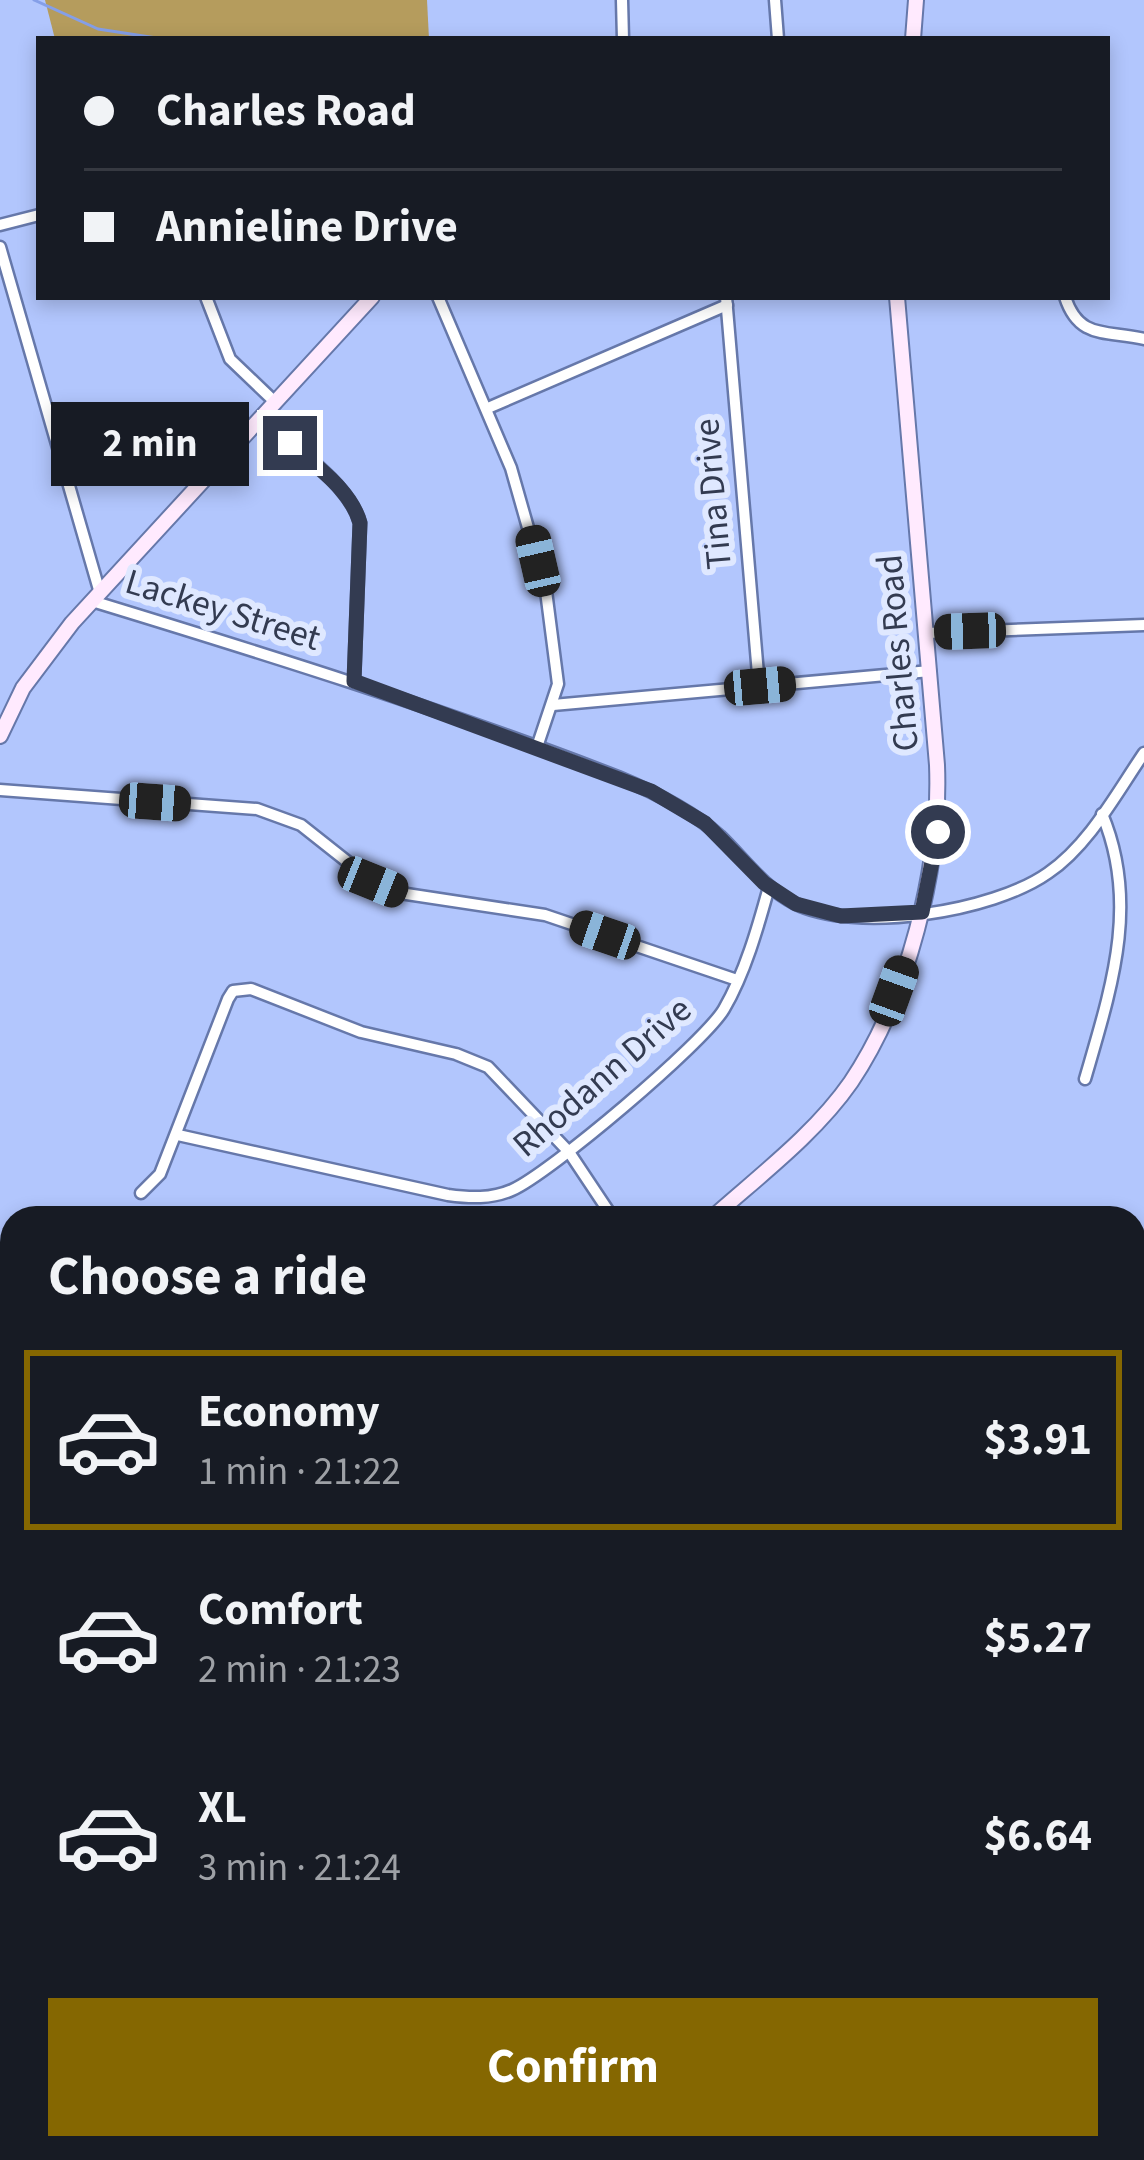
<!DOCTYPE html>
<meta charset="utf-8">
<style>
:root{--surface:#171b24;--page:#242831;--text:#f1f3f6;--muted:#9ea1a6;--line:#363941;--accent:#856701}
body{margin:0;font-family:"Source Sans 3",sans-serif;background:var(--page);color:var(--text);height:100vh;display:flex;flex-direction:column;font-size:45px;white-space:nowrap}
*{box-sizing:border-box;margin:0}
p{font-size:39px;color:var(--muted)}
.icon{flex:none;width:66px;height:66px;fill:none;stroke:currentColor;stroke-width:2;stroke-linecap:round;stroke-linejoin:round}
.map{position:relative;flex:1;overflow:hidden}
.sheet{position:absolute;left:0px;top:1206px;width:1146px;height:954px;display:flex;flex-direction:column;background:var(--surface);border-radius:36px 36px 0 0;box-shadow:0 6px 18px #0003}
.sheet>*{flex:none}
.guide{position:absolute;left:36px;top:36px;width:1074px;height:264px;border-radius:0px;box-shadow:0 6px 18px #0003;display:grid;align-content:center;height:264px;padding:0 48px;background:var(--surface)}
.end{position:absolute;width:54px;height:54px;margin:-27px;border:15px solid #333b51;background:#fff;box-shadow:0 0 0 6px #fff}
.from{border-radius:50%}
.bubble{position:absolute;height:84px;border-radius:0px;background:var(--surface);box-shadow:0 6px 18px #0003;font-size:39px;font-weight:700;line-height:84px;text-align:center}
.car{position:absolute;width:36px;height:72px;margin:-36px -18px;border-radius:15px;box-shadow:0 0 9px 3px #0007;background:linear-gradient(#222 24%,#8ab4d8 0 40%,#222 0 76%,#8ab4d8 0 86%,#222 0)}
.guide b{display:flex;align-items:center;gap:42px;height:114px;font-size:45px}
.guide b+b{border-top:3px solid var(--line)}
.guide i{width:30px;height:30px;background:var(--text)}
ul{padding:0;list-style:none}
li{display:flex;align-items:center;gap:36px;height:180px;margin:0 24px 18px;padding:0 24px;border:6px solid transparent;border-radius:0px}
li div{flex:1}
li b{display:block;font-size:45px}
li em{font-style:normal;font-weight:700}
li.on{border-color:var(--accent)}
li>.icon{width:108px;height:108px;stroke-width:1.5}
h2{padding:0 48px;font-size:54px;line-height:144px}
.primary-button{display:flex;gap:24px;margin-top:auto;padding:24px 48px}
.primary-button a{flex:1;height:138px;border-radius:0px;background:var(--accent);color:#fff;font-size:48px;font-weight:700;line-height:138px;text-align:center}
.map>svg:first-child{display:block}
.green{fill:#b59c5d}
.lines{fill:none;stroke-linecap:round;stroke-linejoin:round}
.stream{stroke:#859fe8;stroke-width:3}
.street-casing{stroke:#6678aa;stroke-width:15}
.secondary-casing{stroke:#6678aa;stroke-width:18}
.street{stroke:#fff;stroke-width:10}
.secondary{stroke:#ffeafe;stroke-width:14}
.route{stroke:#333b51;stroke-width:15}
.labels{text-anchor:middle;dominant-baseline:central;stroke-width:12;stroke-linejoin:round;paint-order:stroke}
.street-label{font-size:36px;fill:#333b51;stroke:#dfe8ff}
</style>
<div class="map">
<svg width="1144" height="2160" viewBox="0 0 1144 2160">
<rect width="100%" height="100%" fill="#b2c6fd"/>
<!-- green -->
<polygon class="green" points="45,0 427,0 429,39 55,39"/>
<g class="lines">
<!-- stream -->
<g class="stream">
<polyline points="34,0 98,29 163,39"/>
<polyline points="0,1692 12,1689"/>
<polyline points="1134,1865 1144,1852"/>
</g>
<defs>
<g id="street">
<polyline points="622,0 623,39"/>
<polyline points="775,0 778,39"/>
<polyline points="0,225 39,215"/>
<polyline points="0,247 100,593"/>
<polyline points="206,297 230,359 276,403"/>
<polyline points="438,297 511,468 546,591 558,684 537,747"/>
<polyline points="726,297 759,686"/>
<path d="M1065,297C1079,340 1106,330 1144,339"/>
<polyline points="488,408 727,305"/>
<path d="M263,418C292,445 350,485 360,523L354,681"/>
<path d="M92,601C269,655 445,710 618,777C654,792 691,810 720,836C744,859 763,887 794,903C855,934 993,912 1048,873C1089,845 1116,794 1144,753"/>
<polyline points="927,633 1144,625"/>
<polyline points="553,705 930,671"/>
<polyline points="0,790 257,809 301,825 373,882 400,893 545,915 737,980"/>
<path d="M1085,1079C1111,989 1140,904 1102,814"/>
<path d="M178,1135L448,1195C470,1198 491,1199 512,1190C549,1174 704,1043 724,1009C745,973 758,927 769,887"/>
<polyline points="141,1193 160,1174 228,999 233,991 251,989 361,1032 456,1054 488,1067 569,1152 613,1218"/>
<polyline points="1134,1361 1144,1359"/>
<polyline points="0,1394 12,1373"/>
<polyline points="0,1582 12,1583"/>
<polyline points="0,1798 12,1807"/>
<polyline points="0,1968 12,1963"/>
<polyline points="1021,2148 1022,2160"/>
<polyline points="1067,2148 1097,2160"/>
<polyline points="380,2160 383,2148"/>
<polyline points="633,2160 641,2148"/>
</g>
<g id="secondary">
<polyline points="913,39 916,0"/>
<polyline points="0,736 23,688 72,623 372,297"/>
<path d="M712,1218C759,1176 815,1134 851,1082C908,997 941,867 937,765L897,297"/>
<polyline points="1134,1509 1144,1508"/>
<polyline points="228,2160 231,2148"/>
</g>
</defs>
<!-- street casing -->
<use href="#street" class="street-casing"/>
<!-- secondary casing -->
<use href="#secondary" class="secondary-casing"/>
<!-- street -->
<use href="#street" class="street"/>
<!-- secondary -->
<use href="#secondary" class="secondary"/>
</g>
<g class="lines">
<!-- route -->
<path class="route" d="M290,443C315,466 351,489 360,523L354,681L651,791L705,823L764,883L796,904L841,916L922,912L938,832"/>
</g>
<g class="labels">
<!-- street labels -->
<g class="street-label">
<text transform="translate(713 494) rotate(-95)">Tina Drive</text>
<text transform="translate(223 610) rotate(17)">Lackey Street</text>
<text transform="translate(898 653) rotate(-95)">Charles Road</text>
<text transform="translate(602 1077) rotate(-41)">Rhodann Drive</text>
</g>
</g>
</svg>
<i class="end from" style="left:938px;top:832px"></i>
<i class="end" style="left:290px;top:443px"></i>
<div class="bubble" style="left:51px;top:402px;width:198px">2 min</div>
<i class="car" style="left:538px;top:561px;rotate:347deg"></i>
<i class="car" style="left:970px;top:631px;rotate:268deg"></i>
<i class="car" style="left:760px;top:686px;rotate:85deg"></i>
<i class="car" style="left:155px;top:802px;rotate:94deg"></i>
<i class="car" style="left:373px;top:882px;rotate:112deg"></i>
<i class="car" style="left:605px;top:935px;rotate:289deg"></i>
<i class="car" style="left:894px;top:991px;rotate:20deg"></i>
<div class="guide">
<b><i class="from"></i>Charles Road</b>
<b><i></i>Annieline Drive</b>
</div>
<section class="sheet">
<h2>Choose a ride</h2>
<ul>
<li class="on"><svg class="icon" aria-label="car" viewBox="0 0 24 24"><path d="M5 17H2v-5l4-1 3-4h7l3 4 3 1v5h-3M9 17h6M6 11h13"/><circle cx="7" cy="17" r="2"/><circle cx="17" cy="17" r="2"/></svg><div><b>Economy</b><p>1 min · 21:22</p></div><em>$3.91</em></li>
<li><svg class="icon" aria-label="car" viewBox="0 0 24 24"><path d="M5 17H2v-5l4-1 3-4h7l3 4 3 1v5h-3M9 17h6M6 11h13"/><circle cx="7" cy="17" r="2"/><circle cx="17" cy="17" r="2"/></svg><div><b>Comfort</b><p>2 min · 21:23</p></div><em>$5.27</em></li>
<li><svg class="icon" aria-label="car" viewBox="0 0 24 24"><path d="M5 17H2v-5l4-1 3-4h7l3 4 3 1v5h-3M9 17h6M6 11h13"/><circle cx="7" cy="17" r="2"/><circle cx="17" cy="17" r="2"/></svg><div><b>XL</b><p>3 min · 21:24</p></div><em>$6.64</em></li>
</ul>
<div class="primary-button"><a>Confirm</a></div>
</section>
</div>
